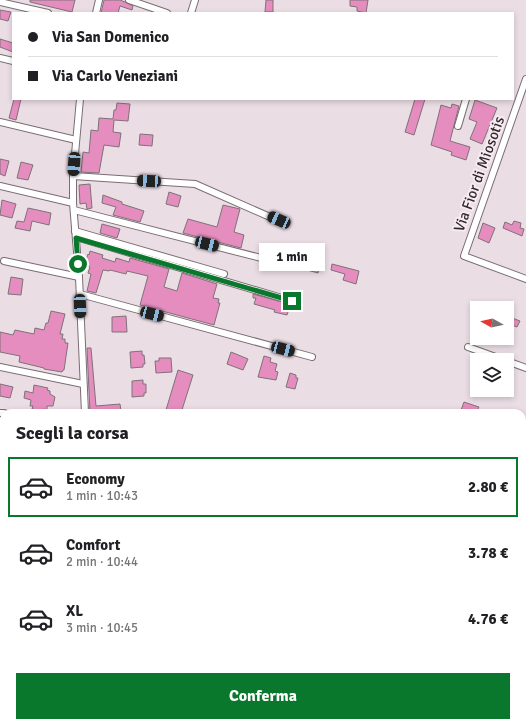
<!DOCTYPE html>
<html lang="it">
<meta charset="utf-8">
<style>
:root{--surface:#fff;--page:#f6f6f6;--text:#202124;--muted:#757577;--line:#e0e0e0;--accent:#0a782c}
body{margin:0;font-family:Signika,sans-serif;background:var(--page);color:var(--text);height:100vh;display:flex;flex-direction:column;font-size:15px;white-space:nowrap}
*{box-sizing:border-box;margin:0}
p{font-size:13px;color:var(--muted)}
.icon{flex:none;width:22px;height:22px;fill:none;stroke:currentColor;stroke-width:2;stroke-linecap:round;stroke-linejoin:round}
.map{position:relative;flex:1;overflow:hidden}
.details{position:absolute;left:0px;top:409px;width:526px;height:318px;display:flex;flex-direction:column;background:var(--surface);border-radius:12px 12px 0 0;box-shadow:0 2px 6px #0003}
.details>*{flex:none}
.hud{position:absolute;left:12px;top:12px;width:502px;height:88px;border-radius:0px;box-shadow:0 2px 6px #0003;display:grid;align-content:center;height:88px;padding:0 16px;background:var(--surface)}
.needle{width:26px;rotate:278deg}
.fabs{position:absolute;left:470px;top:301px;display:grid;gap:8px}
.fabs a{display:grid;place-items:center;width:44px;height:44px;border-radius:0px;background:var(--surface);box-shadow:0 2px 6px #0003;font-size:20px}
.end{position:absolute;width:18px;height:18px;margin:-9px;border:5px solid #0a782c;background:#fff;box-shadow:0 0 0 2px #fff}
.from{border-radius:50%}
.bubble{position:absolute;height:28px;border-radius:0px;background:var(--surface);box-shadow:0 2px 6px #0003;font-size:13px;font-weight:800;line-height:28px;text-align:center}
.car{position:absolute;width:12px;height:24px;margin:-12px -6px;border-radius:5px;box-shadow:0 0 3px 1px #0007;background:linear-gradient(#222 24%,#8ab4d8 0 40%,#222 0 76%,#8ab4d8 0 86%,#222 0)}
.hud b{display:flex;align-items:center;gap:14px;height:38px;font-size:15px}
.hud b+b{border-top:1px solid var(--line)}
.hud i{width:10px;height:10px;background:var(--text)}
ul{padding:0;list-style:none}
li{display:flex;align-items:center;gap:12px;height:60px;margin:0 8px 6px;padding:0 8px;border:2px solid transparent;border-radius:0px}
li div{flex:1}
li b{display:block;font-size:15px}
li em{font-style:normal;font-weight:800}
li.current{border-color:var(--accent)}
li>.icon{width:36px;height:36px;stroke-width:1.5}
h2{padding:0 16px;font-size:18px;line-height:48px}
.action{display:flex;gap:8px;margin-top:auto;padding:8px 16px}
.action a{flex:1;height:46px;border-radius:0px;background:var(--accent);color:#fff;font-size:16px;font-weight:800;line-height:46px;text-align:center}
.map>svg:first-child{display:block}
.building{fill:#e58dbe;stroke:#7e7278}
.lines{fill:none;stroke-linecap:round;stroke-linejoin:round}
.minor-casing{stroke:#796d73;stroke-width:8}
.tertiary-casing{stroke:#796d73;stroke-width:10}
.minor{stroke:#fff;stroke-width:6}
.tertiary{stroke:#fff;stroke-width:8}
.route{stroke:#0a782c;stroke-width:5}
.labels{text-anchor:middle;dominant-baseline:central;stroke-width:4;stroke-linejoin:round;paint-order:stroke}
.street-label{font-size:15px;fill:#2f2a2c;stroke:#f8eaf1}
</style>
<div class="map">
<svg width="526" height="727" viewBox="0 0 526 727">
<rect width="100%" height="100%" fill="#ebdde4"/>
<!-- building -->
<g class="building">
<polygon points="30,0 75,0 72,12 30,2"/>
<polygon points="104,0 120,0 125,2 133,6 132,10 120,6 118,13 101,13"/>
<polygon points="266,0 273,0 273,12 265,12"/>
<polygon points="350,0 368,0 366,13 357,11 357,7 350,6"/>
<polygon points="0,10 11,12 8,21 0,19"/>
<polygon points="0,39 13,43 13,52 0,47"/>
<polygon points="14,99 21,99 16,120 9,118"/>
<polygon points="415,99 425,99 414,135 405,132"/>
<polygon points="475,100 497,108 482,144 470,139 477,122 469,119"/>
<polygon points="117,103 130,104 128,121 114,120 113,132 121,133 119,147 104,145 99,173 81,172 83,152 89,153 91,130 98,131 99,118 113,119 114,110 116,110"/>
<polygon points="452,104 459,106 450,141 470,147 466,160 451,155 452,152 431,145 441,105 451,108"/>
<polygon points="140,134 153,135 152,146 139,145"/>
<polygon points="0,159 9,161 5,176 0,174"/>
<polygon points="21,162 33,165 28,180 17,178"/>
<polygon points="90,184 92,208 87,209 86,203 80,204 79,185"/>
<polygon points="169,192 181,196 178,207 166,204"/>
<polygon points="103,195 122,202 122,204 144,211 140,222 113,215 116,207 102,203"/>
<polygon points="2,200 16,204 12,218 0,215"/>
<polygon points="223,205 240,209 234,232 244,235 241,248 183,233 188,219 217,227"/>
<polygon points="28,208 51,213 49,225 32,221 30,231 15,228 17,221 24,222"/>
<polygon points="514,221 521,223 520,228 524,229 522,236 503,228 505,222 512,225"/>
<polygon points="483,223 495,228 489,243 478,238"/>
<polygon points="102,224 120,229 117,238 100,233"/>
<polygon points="283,250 299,254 298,259 320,265 318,273 300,268 297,263 281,258"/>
<polygon points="90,251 103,255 102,258 115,262 116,258 129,262 130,258 169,269 164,287 177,291 182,273 217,284 213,298 219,299 218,303 220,303 214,325 140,305 148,276 127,271 126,274 110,270 109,271 103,270 96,293 87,291 91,274 88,273 90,267 84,265 88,254 89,255"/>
<polygon points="332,264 359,271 356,284 343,280 345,274 331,270"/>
<polygon points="11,277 23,279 21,295 8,294"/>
<polygon points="253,294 293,305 292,310 289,309 287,315 274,312 275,310 254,304 256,298 253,298"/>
<polygon points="51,311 65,314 60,334 63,334 62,339 65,339 65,343 68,343 64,370 63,370 62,372 44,369 44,368 19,362 20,356 0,352 0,332 13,335 15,330 34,334 35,328 44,330 46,323 48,323"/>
<polygon points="126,316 127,332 112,332 112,317"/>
<polygon points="507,316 520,321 517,327 507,323"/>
<polygon points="87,348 91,348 96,406 120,404 121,411 90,413"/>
<polygon points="142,351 142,355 144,355 145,364 143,364 143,367 131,368 130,352"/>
<polygon points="231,352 248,359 243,370 227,364"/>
<polygon points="264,356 271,358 270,362 277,364 275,371 278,372 276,380 258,377"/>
<polygon points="159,358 171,358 172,372 156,373 155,361 159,361"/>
<polygon points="178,370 193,375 181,413 175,413 166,410"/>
<polygon points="290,373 296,375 296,378 298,378 295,389 286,387"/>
<polygon points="143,380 143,384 146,384 146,393 144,393 144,396 132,397 132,381"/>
<polygon points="0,384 13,387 10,398 0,396"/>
<polygon points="34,385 48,388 47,390 50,391 50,394 55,397 53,406 47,406 47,410 43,409 42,411 32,409 33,406 30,406 31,400 24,398 25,391 33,393"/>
<polygon points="464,402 479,407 476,413 460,413"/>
</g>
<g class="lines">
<defs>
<g id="minor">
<polyline points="129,0 167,13"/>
<polyline points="0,2 48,13"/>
<polyline points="96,13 99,0"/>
<polyline points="191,13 195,0"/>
<polyline points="0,58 13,61"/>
<polyline points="526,79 464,256 526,279"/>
<polyline points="80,99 73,176 73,203 79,277 85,413"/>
<polyline points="0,122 76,140"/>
<polyline points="458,126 466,99"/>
<polyline points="73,176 195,184 279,221"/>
<polyline points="0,186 73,203"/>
<polyline points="74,210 296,267"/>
<polyline points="75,231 224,274"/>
<polyline points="76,237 292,301"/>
<polyline points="4,261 79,277"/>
<polyline points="80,294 312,357"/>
<polyline points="468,347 504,360"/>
<polyline points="507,361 526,368"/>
<polyline points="0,367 83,384"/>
<polyline points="0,413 4,413"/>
<polyline points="522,449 526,450"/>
<polyline points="305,723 316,727"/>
</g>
<polyline id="tertiary" points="32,727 33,723"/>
</defs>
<!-- minor casing -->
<use href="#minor" class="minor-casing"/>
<!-- tertiary casing -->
<use href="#tertiary" class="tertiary-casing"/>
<!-- minor -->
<use href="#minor" class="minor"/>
<!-- tertiary -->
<use href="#tertiary" class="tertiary"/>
</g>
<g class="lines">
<!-- route -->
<polyline class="route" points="78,264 76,238 292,301"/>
</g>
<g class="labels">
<!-- street labels -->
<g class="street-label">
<text transform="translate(479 174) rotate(-70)">Via Fior di Miosotis</text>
</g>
</g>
</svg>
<div class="fabs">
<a><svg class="needle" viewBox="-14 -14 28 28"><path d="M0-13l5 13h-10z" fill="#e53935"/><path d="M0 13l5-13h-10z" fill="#757577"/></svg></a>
<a><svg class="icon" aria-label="layers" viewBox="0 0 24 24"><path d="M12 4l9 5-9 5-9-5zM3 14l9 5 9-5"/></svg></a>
</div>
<i class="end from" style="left:78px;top:264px"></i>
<i class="end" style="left:292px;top:301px"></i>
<div class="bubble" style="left:259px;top:243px;width:66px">1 min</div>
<i class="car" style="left:74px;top:164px;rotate:184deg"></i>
<i class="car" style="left:149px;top:181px;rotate:273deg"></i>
<i class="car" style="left:279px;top:220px;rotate:294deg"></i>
<i class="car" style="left:207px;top:244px;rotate:104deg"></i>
<i class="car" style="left:80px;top:306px;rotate:178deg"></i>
<i class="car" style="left:152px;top:314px;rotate:105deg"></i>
<i class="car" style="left:283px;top:349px;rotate:105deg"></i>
<div class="hud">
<b><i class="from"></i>Via San Domenico</b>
<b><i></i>Via Carlo Veneziani</b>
</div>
<section class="details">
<h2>Scegli la corsa</h2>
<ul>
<li class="current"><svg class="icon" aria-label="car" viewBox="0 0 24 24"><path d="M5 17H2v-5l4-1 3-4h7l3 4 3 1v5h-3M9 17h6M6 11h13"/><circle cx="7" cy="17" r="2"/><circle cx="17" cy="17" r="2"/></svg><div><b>Economy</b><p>1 min · 10:43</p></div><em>2.80 €</em></li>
<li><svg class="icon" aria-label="car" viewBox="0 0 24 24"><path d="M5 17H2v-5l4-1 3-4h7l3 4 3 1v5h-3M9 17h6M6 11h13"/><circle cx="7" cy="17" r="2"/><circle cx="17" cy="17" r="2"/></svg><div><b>Comfort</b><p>2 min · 10:44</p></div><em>3.78 €</em></li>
<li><svg class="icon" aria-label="car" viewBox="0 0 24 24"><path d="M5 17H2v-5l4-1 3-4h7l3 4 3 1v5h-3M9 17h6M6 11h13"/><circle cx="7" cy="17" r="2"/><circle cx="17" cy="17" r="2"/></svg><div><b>XL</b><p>3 min · 10:45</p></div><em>4.76 €</em></li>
</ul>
<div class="action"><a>Conferma</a></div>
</section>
</div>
